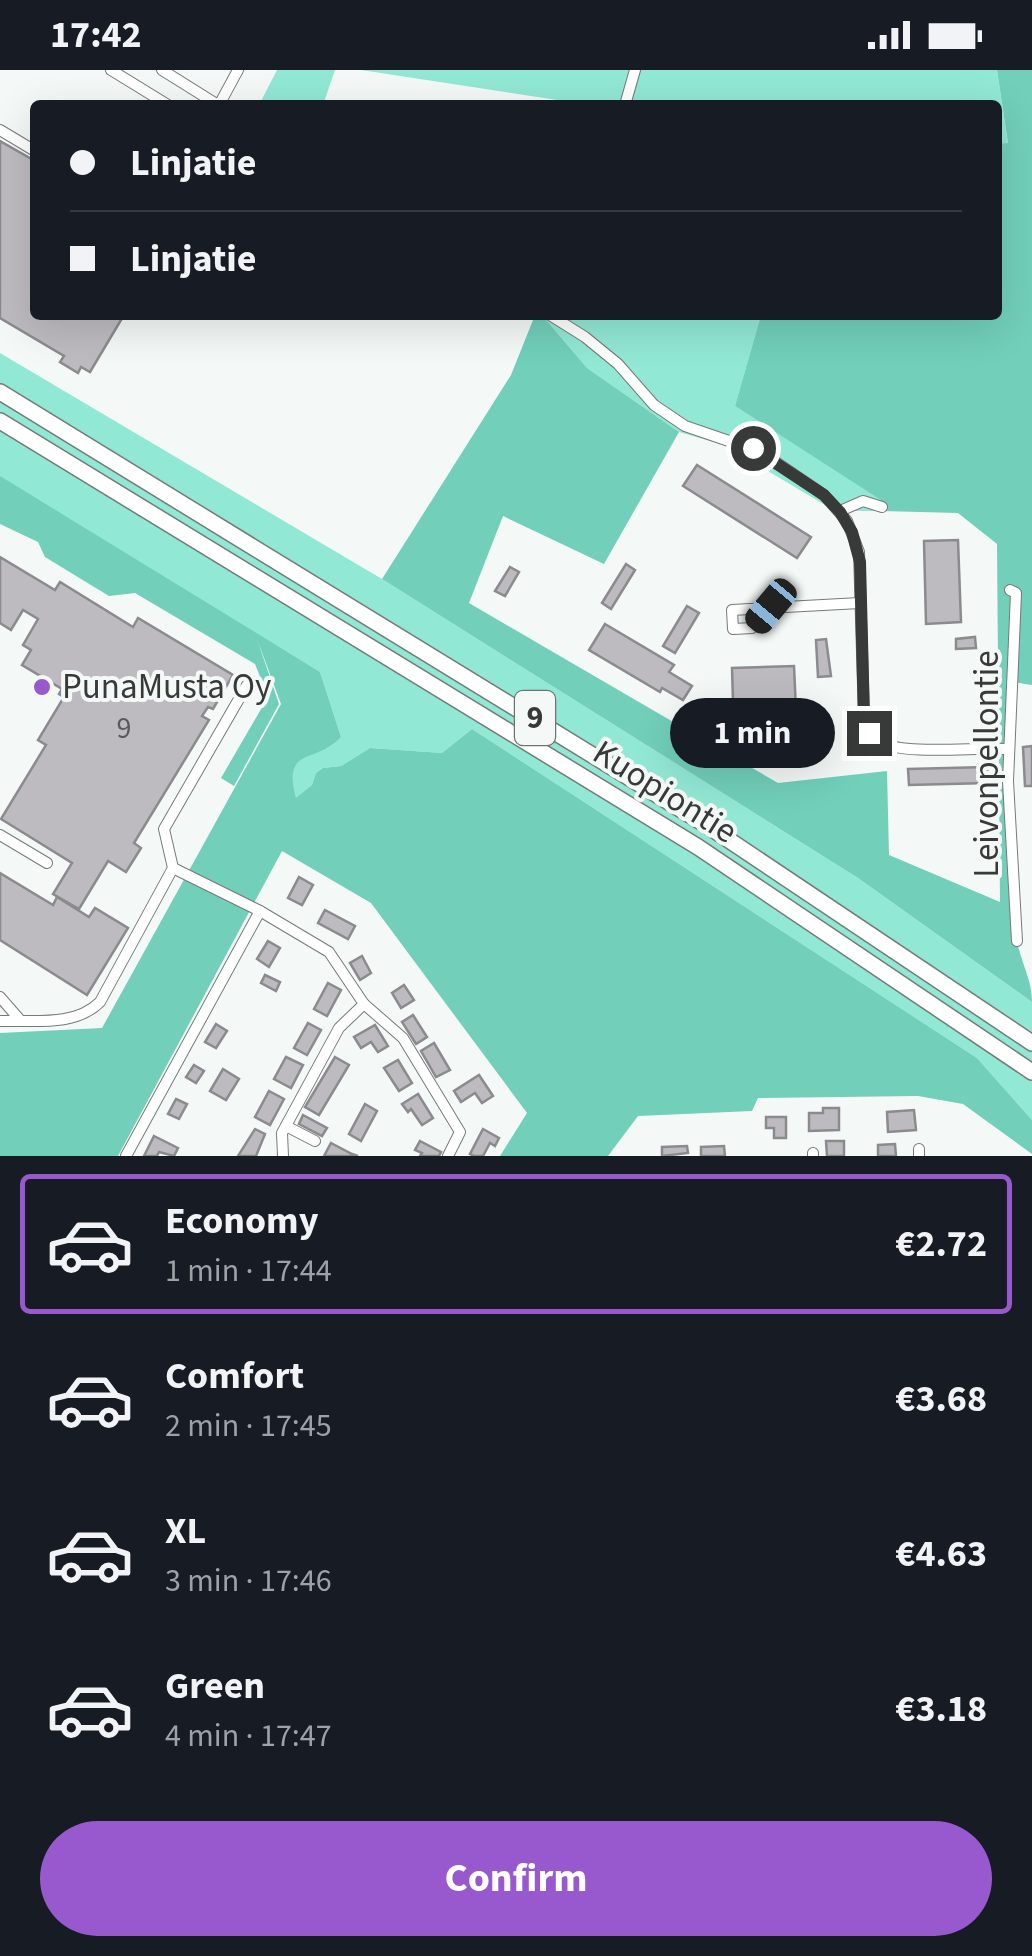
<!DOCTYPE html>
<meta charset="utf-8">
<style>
:root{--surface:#171b24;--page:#20242c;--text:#f1f3f6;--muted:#9ea1a6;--line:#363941;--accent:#9858ce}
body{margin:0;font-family:"Source Sans 3",sans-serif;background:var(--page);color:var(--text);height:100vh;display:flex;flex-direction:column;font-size:38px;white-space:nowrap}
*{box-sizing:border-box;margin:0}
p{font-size:32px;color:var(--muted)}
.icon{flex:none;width:55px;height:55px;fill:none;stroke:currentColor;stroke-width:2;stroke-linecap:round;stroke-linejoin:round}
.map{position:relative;height:1086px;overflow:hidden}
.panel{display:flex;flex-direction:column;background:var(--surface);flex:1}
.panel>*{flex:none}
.banner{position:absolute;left:30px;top:30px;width:972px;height:220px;border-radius:10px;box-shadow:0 10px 40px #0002;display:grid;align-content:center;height:220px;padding:0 40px;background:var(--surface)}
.end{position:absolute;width:45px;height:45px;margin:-22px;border:12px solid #383a3a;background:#fff;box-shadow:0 0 0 5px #fff}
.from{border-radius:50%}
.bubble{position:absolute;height:70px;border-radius:35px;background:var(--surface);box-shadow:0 10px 40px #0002;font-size:32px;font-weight:700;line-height:70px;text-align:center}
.car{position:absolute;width:30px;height:60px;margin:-30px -15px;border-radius:12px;box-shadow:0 0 8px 2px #0007;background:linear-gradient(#222 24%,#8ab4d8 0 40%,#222 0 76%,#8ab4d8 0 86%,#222 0)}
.banner b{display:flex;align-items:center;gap:35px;height:95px;font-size:38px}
.banner b+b{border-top:2px solid var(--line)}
.banner i{width:25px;height:25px;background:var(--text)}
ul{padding:18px 0 0;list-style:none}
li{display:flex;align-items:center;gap:30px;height:140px;margin:0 20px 15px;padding:0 20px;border:5px solid transparent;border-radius:10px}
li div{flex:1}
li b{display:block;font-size:38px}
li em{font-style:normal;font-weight:700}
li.current{border-color:var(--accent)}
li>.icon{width:90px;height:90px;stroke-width:1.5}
.action{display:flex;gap:20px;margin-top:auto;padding:20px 40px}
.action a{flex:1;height:115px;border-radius:60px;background:var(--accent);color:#fff;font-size:40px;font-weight:700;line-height:115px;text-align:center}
.status{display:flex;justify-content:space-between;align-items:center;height:70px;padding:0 50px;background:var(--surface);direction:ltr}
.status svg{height:28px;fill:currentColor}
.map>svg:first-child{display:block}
.green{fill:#91e8d4}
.forest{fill:#71cfba}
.building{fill:#bdbbbf;stroke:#8b8a8d;stroke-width:2.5}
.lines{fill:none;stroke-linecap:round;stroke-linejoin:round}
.minor-casing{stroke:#757a79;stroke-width:12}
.highway-casing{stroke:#757a79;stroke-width:18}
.minor{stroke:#fff;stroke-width:10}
.highway{stroke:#fff;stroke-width:15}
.route{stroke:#383a3a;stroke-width:12}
.poi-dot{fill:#9858ce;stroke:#f4f9f8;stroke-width:4}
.labels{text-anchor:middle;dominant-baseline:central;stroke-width:8;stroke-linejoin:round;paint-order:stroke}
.number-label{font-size:30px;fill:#595a5b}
.shield{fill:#f4f9f8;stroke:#707373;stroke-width:2.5}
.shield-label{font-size:32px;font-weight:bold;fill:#383a3a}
.poi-label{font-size:35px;fill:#383a3a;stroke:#f4f9f8;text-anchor:start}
.street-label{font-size:35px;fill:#383a3a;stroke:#f4f9f8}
</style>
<div class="status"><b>17:42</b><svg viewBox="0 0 49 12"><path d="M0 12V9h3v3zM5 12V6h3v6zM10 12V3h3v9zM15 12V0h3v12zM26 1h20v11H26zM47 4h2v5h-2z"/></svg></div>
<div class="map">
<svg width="1032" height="1086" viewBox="0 0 1032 1086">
<rect width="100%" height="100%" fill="#f4f9f8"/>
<!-- green -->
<g class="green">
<polygon points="277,0 335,0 323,35 259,35"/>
<polygon points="361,0 997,0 1008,74 998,74 998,35 590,35"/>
<polygon points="542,245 761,245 735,336 882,430 881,441 835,441 724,375 679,362 587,298"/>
<path d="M0,283L382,509L858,808L1032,932V1050L977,988L472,659L442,683L370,678L341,696L323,698L316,703L312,715L296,729C281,672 315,696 341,667L320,602L0,409Z"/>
</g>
<!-- forest -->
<g class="forest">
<path d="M997,0H1032V615L1013,612L1008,679L1017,871C1021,893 1032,909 1032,932L858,808L382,509L511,305L535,245H542L587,298L679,362L604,494L503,446L469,533L778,713L887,701L889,785L1000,832L997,474L958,443L881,441V430L735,336L761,245H998V74L1008,73Z"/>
<path d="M0,406L320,602L341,667C316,695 282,675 296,728L312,715L316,703L323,698L341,696L370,678L442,683L472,659L977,988L1032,1050V1084L963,1034L918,1026L758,1028L752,1041L638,1046L608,1086H500L527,1043L371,833L282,781L118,1086H0V963L102,958L281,634L257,569L279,634L234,716L221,708L268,627L255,594L135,523L109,526L45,487L38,472L0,454Z"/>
</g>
<!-- building -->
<g class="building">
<polygon points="0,71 35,91 35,245 124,245 90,302 81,297 78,303 60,292 64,286 0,248"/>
<polygon points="697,395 811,467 797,488 683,416"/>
<polygon points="958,470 961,552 926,554 924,471"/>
<polygon points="0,487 55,520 60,512 133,557 138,548 233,605 213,639 208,637 202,646 209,650 134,773 141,778 126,802 108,791 79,839 53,824 72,793 1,749 46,675 38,670 64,627 59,624 62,619 22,595 31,580 23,575 38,549 23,540 11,560 0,553"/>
<polygon points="626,494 635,500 611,539 602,533"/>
<polygon points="510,497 519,502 505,526 495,521"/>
<polygon points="687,536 699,543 675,583 663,576"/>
<polygon points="605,554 674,595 669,602 692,616 683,630 662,618 660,622 589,580"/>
<polygon points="975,567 976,578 956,579 956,569"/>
<polygon points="826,569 831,606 818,607 816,570"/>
<polygon points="794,596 798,684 769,685 769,696 766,696 730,680 730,664 734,664 732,598"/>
<polygon points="1032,676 1032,716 1025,716 1023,677"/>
<polygon points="987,697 988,713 909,715 908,699"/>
<polygon points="0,803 53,835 57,827 89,847 95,838 128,858 87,925 0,870"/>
<polygon points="299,807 313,815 302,835 288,828"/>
<polygon points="325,840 355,856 348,869 318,853"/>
<polygon points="268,871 280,878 269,897 257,889"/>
<polygon points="362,886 371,903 360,910 350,893"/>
<polygon points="265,905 280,912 276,921 261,913"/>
<polygon points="328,913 341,920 327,946 314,939"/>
<polygon points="404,915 414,930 401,938 392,923"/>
<polygon points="413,945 427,967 416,974 402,952"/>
<polygon points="308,953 321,960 307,985 294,978"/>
<polygon points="216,954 227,961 216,978 205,972"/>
<polygon points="375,955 388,976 378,982 371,972 361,978 354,967"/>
<polygon points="434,973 450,1000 436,1007 421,981"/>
<polygon points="286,987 303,995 291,1018 274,1009"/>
<polygon points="335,987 349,995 319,1045 305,1037"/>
<polygon points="398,990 412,1013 399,1021 384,998"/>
<polygon points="194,995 204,1001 196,1013 186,1007"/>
<polygon points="223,999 239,1009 226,1030 210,1021"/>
<polygon points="479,1005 493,1026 482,1033 475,1023 461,1032 454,1021"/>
<polygon points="269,1021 284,1029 270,1055 255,1047"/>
<polygon points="418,1024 433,1048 422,1055 411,1039 408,1042 402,1034"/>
<polygon points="176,1029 187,1034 179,1049 168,1044"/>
<polygon points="365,1034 377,1041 361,1071 349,1064"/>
<polygon points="823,1038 839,1038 839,1060 809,1061 809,1043 823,1043"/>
<polygon points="914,1040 916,1060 888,1062 887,1042"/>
<polygon points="303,1045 327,1058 322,1066 299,1054"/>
<polygon points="766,1047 786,1047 786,1068 774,1068 774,1058 766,1058"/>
<polygon points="255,1059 265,1064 256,1086 238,1086"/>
<polygon points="483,1059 499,1068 495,1076 490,1073 483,1086 474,1086 470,1084"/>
<polygon points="154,1066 178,1078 174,1086 159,1082 157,1086 144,1086"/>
<polygon points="420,1071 441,1082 439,1086 420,1086 422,1083 415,1080"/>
<polygon points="826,1071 844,1071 844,1086 827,1086"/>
<polygon points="331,1073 352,1084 358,1086 324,1086"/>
<polygon points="895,1074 896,1086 878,1086 878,1075"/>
<polygon points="687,1076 688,1083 662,1086 662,1077"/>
<polygon points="724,1076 725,1086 701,1086 701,1077"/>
</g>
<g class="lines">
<defs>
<g id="minor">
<polyline points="111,0 168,35"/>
<polyline points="162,0 218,35"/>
<polyline points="219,35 238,0"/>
<polyline points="625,35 635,0"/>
<polyline points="0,60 35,81"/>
<path d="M550,245L585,267L618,294L654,335L685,356L761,382L824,425L847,451L859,482L864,649C868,660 871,668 882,673C906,685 977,677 1008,679"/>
<polyline points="840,441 863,431 882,437"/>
<polyline points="1010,520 1016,523 1008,711 1017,871"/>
<polyline points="771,536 752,558 733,559 732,540 860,533"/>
<polyline points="0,765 47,793"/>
<polyline points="173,798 260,841 329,882 364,934 403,968 460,1062 448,1086"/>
<polyline points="0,927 20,950"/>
<path d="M0,951C33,950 75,957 100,932L173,798L164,759L247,615"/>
<polyline points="286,1056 315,1071"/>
<polyline points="919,1079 919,1086"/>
<polyline points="813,1083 813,1086"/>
<polyline points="126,1086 260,841"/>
<polyline points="283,1086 282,1063 339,958 364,934"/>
</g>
<g id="highway">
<polyline points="0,322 708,756 1032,973"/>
<polyline points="0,351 698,777 1032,1002"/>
</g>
</defs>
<!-- minor casing -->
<use href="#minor" class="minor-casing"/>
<!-- highway casing -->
<use href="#highway" class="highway-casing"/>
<!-- minor -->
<use href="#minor" class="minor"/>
<!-- highway -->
<use href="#highway" class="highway"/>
</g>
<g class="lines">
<!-- route -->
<polyline class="route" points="753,378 824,425 840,442 852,462 860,492 864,648 869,663"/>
</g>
<!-- markers -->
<circle class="poi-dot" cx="42" cy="617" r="10"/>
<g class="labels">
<!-- number labels -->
<g class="number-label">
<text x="124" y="658">9</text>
</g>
<!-- shield labels -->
<rect class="shield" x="515" y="621" width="40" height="54" rx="8"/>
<g class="shield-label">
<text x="535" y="648">9</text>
</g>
<!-- poi labels -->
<g class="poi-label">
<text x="62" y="617">PunaMusta Oy</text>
</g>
<!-- street labels -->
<g class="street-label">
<text transform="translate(987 694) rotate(-90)">Leivonpellontie</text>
<text transform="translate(665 722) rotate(32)">Kuopiontie</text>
</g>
</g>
</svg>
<i class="end from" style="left:753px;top:378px"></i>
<i class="end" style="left:869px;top:663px"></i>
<div class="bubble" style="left:670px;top:628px;width:165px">1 min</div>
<i class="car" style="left:771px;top:536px;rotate:220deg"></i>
<div class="banner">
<b><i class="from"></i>Linjatie</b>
<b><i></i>Linjatie</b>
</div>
</div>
<section class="panel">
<ul>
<li class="current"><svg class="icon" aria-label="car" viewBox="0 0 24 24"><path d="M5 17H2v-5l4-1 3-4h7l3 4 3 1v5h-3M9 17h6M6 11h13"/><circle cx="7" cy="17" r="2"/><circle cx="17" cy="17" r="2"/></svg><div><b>Economy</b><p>1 min · 17:44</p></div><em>€2.72</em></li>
<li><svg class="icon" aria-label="car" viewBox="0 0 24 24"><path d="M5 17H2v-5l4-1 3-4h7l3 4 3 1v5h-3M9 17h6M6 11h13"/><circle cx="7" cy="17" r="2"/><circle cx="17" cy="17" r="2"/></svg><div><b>Comfort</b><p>2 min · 17:45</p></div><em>€3.68</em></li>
<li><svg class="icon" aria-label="car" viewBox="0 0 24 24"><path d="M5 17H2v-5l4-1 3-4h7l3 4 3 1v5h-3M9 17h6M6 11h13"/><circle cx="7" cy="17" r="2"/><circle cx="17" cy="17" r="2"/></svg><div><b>XL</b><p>3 min · 17:46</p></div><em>€4.63</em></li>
<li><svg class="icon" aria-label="car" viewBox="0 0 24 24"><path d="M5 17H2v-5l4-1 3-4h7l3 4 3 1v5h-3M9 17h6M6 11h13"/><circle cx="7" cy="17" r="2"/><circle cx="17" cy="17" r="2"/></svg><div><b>Green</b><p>4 min · 17:47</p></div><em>€3.18</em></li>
</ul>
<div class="action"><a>Confirm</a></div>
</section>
